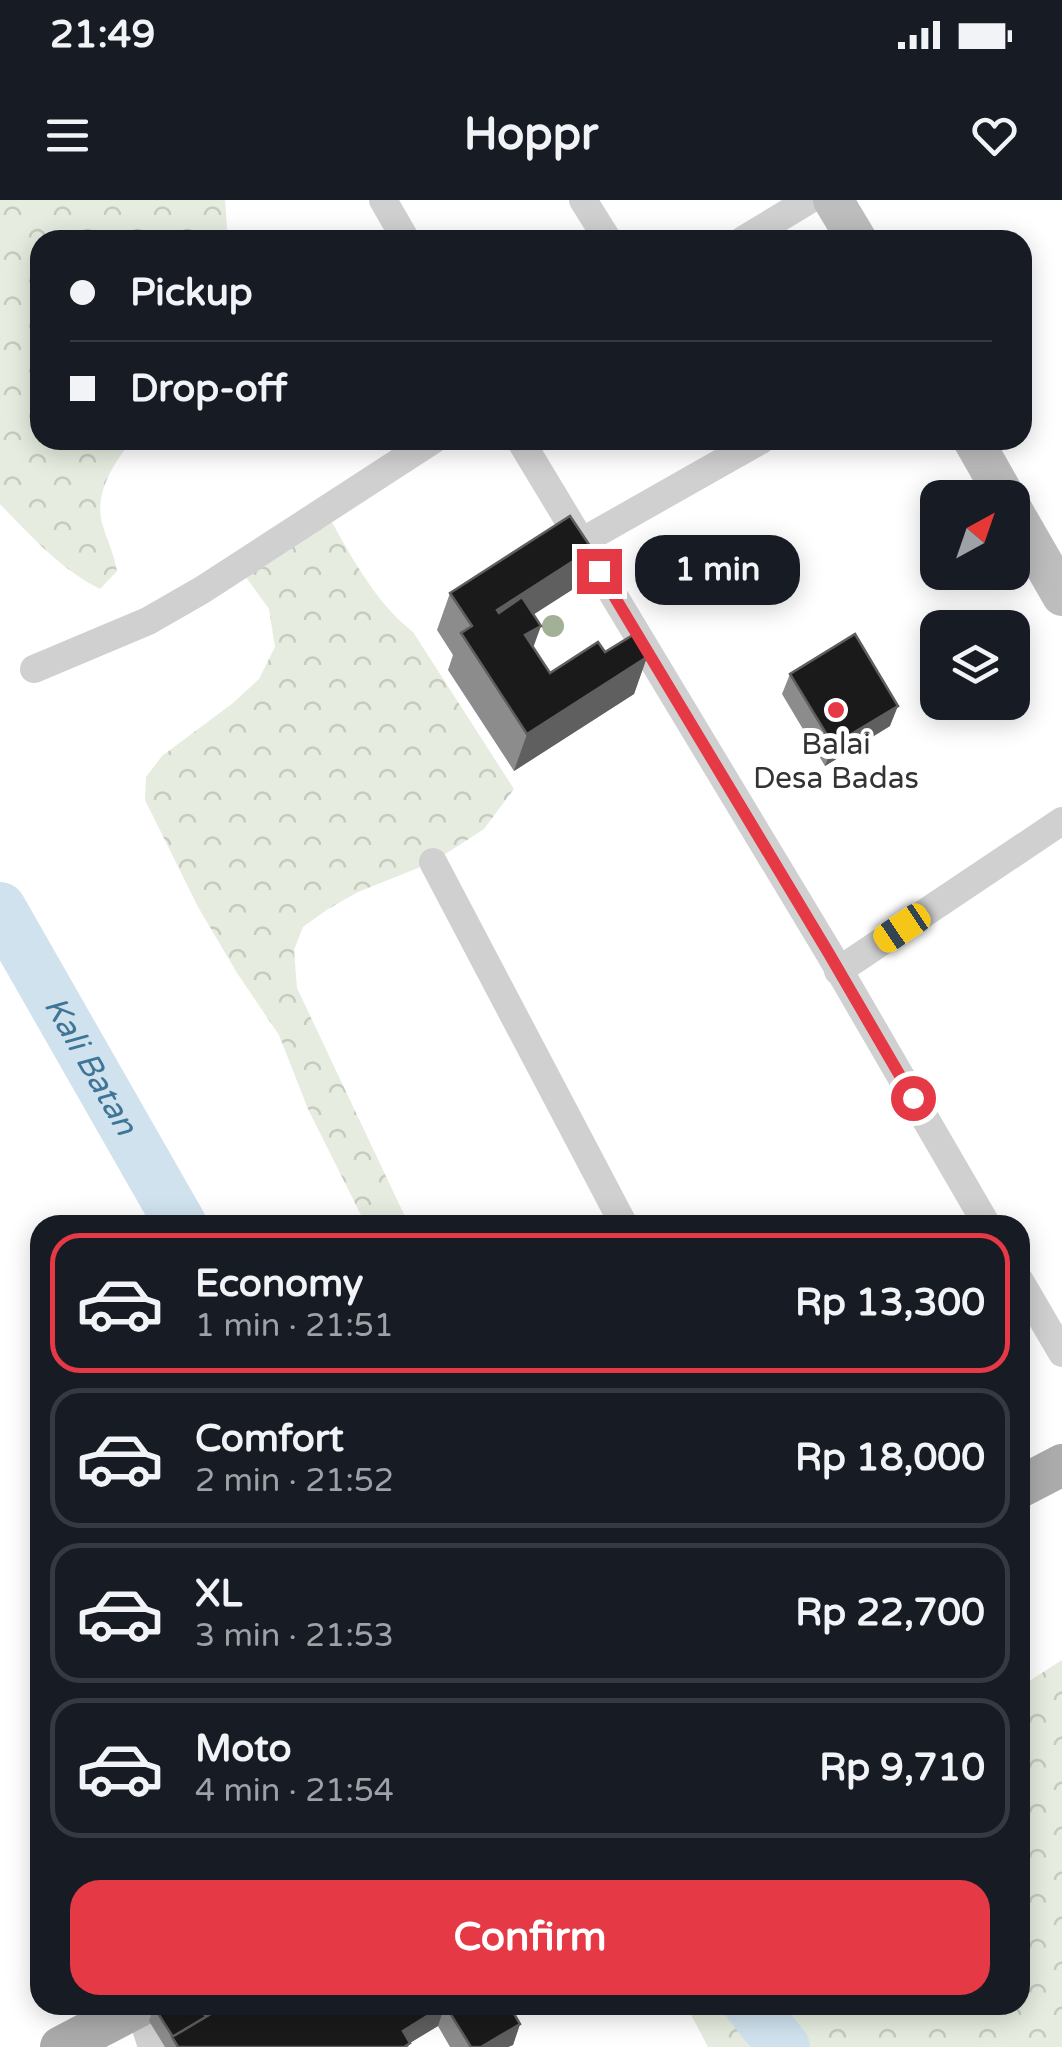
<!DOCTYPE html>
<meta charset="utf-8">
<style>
:root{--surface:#171b24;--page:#242831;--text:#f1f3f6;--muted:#9ea1a6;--line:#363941;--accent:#e63946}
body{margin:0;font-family:"Varela Round",sans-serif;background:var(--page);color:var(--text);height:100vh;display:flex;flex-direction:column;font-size:38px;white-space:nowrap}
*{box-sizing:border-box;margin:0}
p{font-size:32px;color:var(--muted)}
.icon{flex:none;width:55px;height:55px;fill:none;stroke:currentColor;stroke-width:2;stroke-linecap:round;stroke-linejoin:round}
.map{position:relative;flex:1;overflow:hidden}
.side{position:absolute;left:30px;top:1015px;width:1000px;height:800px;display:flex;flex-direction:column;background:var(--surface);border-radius:30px;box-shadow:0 5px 25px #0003}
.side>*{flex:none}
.top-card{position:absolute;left:30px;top:30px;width:1002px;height:220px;border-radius:30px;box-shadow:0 5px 25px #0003;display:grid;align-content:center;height:220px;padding:0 40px;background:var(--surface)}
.needle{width:65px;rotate:40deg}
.buttons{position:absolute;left:920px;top:280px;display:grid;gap:20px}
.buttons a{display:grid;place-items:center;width:110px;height:110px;border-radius:20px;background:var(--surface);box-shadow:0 5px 25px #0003;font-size:50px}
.end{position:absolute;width:45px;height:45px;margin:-22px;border:12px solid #e63946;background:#fff;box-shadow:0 0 0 5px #fff}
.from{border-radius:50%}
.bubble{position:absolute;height:70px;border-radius:30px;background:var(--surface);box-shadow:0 5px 25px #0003;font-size:32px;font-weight:700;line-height:70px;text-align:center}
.car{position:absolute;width:30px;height:60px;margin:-30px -15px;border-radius:12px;box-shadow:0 0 8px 2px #0007;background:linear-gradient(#f5c518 24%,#345 0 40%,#f5c518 0 76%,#345 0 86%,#f5c518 0)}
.top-card b{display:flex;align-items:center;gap:35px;height:95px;font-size:38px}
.top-card b+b{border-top:2px solid var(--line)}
.top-card i{width:25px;height:25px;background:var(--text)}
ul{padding:18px 0 0;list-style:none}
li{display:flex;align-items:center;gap:30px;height:140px;margin:0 20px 15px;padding:0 20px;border:5px solid var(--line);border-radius:30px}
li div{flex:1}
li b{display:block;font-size:38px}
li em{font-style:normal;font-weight:700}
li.on{border-color:var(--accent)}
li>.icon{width:90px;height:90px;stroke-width:1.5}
.primary-button{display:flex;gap:20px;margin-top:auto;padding:20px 40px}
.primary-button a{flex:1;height:115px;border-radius:30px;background:var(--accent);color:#fff;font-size:40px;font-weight:700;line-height:115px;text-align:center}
.status{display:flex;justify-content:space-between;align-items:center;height:70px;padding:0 50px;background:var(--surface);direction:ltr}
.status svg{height:28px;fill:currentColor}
header{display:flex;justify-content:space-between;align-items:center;height:130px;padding:0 40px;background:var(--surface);font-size:45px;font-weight:700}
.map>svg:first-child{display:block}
.forest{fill:url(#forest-crowns)}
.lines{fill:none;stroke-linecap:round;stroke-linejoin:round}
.river{stroke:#cfe2ee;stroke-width:52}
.street{stroke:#d0d0d0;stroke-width:28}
.secondary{stroke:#bdbdbd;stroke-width:40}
.primary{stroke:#ababab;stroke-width:42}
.tree{fill:#a2b095}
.wall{fill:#8c8c8c}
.shaded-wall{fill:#5f5f5f}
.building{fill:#1a1a1a;stroke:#5f5f5f;stroke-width:2.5}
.route{stroke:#e63946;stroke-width:12}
.poi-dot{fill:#e63946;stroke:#fff;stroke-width:4}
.labels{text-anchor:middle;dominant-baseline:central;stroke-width:10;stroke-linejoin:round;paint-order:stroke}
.poi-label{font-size:30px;fill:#333;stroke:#fff}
.water-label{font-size:32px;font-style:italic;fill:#3f7597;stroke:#fff}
</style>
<div class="status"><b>21:49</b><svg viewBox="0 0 49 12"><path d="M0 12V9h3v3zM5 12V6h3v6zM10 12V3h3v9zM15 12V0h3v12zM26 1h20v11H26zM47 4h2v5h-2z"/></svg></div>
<header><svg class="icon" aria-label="menu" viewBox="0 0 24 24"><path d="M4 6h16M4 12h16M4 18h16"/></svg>Hoppr<svg class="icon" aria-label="heart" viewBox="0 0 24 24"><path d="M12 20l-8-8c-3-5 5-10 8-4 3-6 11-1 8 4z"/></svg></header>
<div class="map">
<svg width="1062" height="1847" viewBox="0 0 1062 1847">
<defs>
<pattern id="forest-crowns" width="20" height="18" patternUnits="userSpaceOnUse" patternTransform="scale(2.5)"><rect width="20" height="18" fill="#e6ecdf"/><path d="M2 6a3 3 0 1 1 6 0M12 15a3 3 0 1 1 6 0" fill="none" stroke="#c6cbc0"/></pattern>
</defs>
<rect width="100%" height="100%" fill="#fff"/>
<!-- forest -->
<g class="forest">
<path d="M0,0H225L227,28L225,40H40V240H132C114,263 94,293 102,323C107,340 114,354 117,371L100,389C60,369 31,336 0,304Z"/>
<path d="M325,310C350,354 373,400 413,432L514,589L484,629L433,662L358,692L328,709L303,727L294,750L297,788L409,1025H366L308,909L279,835L237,773L198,707L145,600L146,577L162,556L233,503L259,479L275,447L269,409L238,366Z"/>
<polygon points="1062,1460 1062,1847 708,1847 686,1805 1020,1805 1020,1487"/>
</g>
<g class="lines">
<!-- river -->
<g class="river">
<path id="s1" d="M0,708L181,1025"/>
<polyline points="750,1805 784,1847"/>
</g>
<!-- street -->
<g class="street">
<polyline points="383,0 406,40"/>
<polyline points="583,0 608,40"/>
<polyline points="743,40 809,0"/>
<polyline points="520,240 828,751 987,1025"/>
<polyline points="581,342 761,240"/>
<polyline points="34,469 148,421 202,390 433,240"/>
<polyline points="433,662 624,1025"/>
<polyline points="838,771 1062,621"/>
<polyline points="1020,1081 1062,1153"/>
<polyline points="139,1806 152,1847"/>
</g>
<!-- secondary -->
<g class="secondary">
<polyline points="833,0 857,40"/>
<polyline points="973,240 1006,298"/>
<polyline points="1012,309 1062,396"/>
</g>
<!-- primary -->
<g class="primary">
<polyline points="1020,1287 1062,1265"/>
<polyline points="61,1847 141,1805"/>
</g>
</g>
<!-- trees -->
<circle class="tree" cx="553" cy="426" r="11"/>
<!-- wall -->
<g class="wall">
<polygon points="592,349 578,386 533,414 533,447 550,473 605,452 647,457 634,494 514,571 448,470 453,455 437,430 450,393"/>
<polygon points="790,474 890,526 825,566 782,494"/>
<polygon points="157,1805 509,1805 520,1824 513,1845 508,1847 450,1847 438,1826 410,1843 408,1847 165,1847 149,1821 154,1807"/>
</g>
<!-- shaded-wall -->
<g class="shaded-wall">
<polygon points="592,349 578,386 483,447 497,410"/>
<polygon points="541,426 528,462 525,435"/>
<polygon points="647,457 634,494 514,571 527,534"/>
<polygon points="898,506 890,526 825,566 833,545"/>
<polygon points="445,1805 438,1826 403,1847 403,1831"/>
<polygon points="520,1824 513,1845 508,1847 481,1847"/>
</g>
<!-- building -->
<g class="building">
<polygon points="570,316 592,349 497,410 499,413 522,397 541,426 525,435 550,473 598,442 605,452 633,435 647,457 527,534 461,433 472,426 450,393"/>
<polygon points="855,434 898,506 833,545 790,474"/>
<polygon points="157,1805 199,1805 206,1817 173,1837 154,1807"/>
<polygon points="207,1805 222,1805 211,1812"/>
<polygon points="226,1805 509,1805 520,1824 481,1847 471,1847 445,1805 403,1831 410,1843 404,1847 178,1847 172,1837"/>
</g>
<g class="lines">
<!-- route -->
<polyline class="route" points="599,371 828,752 913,898"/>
</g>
<!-- markers -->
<circle class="poi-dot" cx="836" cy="510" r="10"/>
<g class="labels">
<!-- poi labels -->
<g class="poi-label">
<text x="836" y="544">Balai<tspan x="836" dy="34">Desa Badas</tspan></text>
</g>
<!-- water labels -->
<g class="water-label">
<text stroke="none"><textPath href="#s1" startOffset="182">Kali Batan</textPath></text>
</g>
</g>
</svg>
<div class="buttons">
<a><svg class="needle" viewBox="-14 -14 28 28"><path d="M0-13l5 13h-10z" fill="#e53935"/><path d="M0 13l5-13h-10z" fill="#9ea1a6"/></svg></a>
<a><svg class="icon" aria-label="layers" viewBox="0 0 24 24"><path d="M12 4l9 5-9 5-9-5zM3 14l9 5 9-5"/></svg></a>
</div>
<i class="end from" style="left:913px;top:898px"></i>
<i class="end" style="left:599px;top:371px"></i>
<div class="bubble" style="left:635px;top:335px;width:165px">1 min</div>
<i class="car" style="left:902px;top:728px;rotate:236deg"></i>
<div class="top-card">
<b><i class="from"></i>Pickup</b>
<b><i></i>Drop-off</b>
</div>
<section class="side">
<ul>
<li class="on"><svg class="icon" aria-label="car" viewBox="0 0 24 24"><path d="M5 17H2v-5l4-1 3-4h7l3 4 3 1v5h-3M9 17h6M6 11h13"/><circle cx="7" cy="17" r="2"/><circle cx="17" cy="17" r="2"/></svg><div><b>Economy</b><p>1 min · 21:51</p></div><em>Rp 13,300</em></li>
<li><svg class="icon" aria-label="car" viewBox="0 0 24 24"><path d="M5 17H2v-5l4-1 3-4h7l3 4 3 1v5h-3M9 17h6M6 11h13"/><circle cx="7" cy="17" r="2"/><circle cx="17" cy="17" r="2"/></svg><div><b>Comfort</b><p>2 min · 21:52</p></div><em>Rp 18,000</em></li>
<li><svg class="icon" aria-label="car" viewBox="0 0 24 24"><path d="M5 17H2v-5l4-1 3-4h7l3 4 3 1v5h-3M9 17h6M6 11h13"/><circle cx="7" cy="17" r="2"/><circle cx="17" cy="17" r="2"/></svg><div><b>XL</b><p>3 min · 21:53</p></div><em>Rp 22,700</em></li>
<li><svg class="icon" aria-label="car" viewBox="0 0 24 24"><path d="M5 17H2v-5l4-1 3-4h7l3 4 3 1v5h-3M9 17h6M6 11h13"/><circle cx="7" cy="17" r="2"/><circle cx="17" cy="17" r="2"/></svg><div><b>Moto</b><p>4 min · 21:54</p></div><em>Rp 9,710</em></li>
</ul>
<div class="primary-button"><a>Confirm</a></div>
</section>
</div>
